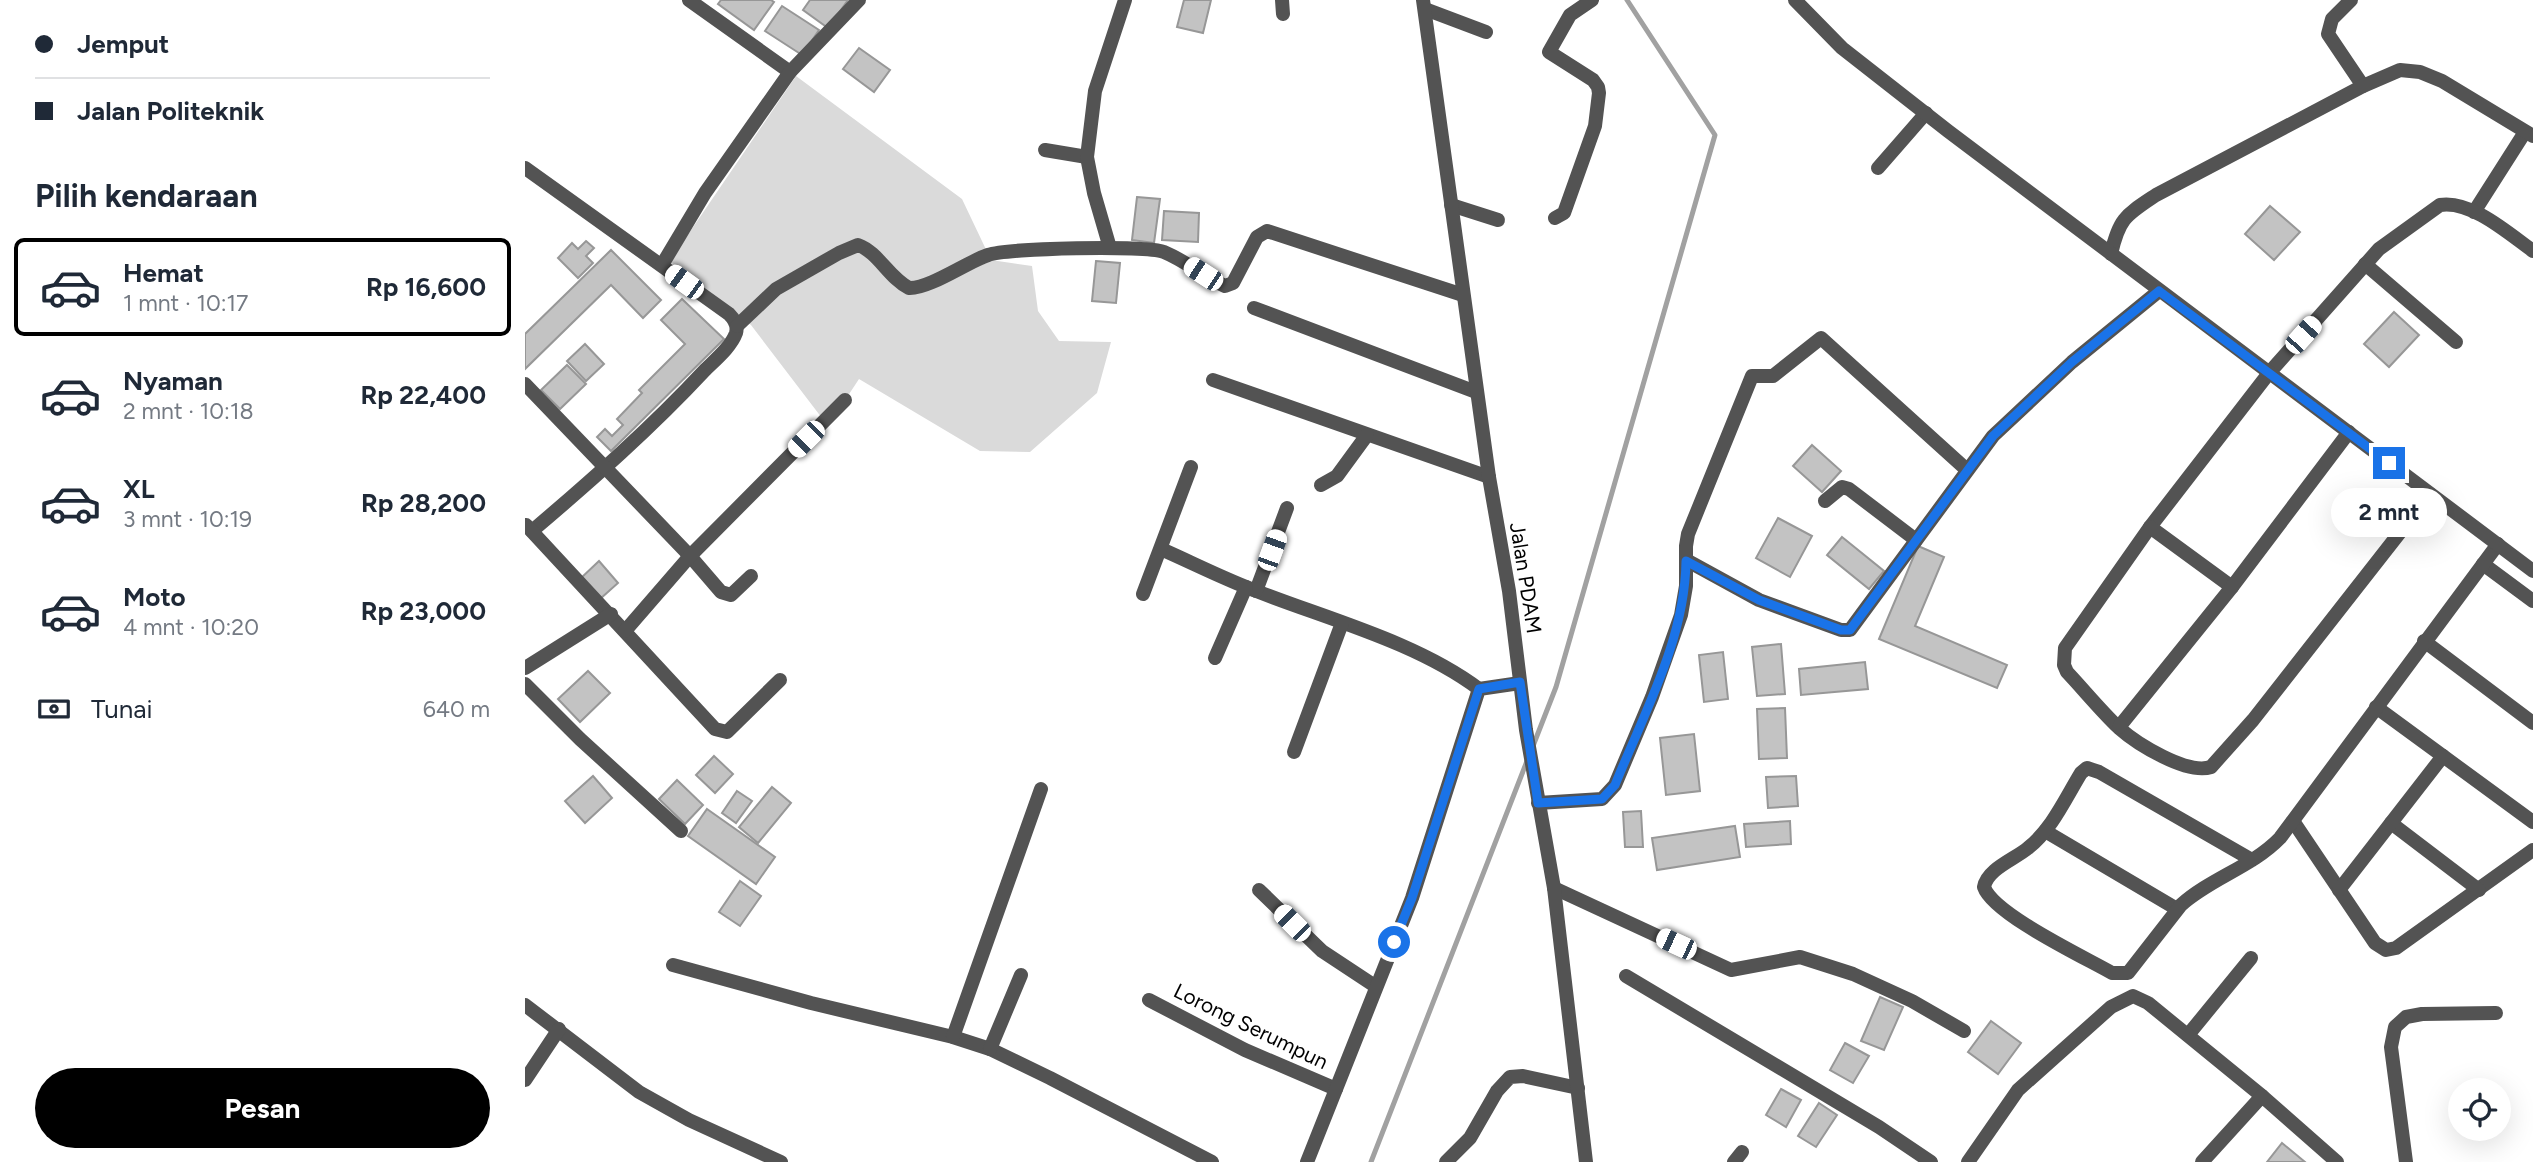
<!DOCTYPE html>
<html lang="id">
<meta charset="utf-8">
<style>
:root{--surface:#fff;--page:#f6f6f7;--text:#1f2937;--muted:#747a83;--line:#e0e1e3;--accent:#000}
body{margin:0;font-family:Figtree,sans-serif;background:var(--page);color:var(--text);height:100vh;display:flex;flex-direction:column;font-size:26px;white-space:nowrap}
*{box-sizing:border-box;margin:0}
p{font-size:23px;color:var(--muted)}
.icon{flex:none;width:38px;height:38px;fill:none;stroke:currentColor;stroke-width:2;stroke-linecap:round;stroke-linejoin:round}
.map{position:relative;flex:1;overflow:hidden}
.sheet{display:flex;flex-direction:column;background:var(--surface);width:525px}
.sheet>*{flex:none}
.banner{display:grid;align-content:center;height:154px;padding:0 35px;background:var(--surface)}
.tools{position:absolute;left:1923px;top:1078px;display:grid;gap:14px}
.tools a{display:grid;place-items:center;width:63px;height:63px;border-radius:50%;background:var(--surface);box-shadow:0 7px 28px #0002;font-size:35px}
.end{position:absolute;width:32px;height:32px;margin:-16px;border:9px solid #1a73e8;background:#fff;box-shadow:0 0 0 4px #fff}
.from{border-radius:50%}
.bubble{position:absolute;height:49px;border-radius:24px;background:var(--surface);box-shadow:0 7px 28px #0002;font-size:23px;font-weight:700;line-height:49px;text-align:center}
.car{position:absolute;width:21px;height:42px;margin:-21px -10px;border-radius:9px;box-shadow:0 0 5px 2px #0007;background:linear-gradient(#fff 24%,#345 0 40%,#fff 0 76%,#345 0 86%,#fff 0)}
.banner b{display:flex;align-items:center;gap:24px;height:66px;font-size:26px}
.banner b+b{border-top:2px solid var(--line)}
.banner i{width:18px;height:18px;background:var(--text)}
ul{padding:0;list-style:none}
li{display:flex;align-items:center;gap:21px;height:98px;margin:0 14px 10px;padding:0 21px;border:4px solid transparent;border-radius:10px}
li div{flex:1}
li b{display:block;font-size:26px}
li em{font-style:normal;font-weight:700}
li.active{border-color:var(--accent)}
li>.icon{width:63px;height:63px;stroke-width:1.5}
h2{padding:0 35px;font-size:32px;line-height:84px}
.pay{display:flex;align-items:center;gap:18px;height:77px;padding:0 35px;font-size:26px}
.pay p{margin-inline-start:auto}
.primary-button{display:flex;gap:14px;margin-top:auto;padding:14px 35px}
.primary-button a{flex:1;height:80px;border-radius:42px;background:var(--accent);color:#fff;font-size:28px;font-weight:700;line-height:80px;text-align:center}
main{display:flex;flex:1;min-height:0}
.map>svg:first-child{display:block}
.green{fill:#dadada}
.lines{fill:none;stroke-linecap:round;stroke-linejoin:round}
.stream{stroke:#a1a1a1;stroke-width:5}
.building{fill:#c3c3c3;stroke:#979797;stroke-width:2}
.minor{stroke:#535353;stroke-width:14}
.tertiary{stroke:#535353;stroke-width:14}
.route{stroke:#1a73e8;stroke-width:9}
.labels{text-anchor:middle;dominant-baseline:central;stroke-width:5;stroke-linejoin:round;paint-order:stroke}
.street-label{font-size:21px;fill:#000;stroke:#fff}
</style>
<main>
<section class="sheet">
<div class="banner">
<b><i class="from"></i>Jemput</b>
<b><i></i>Jalan Politeknik</b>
</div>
<h2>Pilih kendaraan</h2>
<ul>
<li class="active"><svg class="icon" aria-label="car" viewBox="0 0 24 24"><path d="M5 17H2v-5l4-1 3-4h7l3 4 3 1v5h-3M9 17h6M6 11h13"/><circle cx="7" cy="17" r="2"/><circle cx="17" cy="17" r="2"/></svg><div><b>Hemat</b><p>1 mnt · 10:17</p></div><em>Rp 16,600</em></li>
<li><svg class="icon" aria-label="car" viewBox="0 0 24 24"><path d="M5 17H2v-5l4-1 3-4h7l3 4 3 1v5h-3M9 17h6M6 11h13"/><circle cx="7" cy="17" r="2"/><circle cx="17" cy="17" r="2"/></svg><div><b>Nyaman</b><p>2 mnt · 10:18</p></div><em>Rp 22,400</em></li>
<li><svg class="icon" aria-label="car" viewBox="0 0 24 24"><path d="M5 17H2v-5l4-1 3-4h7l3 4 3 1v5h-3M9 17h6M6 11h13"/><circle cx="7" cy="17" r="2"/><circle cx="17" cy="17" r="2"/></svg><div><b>XL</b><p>3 mnt · 10:19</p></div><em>Rp 28,200</em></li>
<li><svg class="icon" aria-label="car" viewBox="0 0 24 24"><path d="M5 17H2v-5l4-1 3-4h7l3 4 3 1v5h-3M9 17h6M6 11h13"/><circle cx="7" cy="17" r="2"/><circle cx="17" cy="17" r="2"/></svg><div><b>Moto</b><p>4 mnt · 10:20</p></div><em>Rp 23,000</em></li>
</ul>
<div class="pay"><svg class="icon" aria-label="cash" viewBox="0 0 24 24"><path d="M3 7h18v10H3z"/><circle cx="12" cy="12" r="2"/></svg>Tunai<p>640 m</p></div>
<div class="primary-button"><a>Pesan</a></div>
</section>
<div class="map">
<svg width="2008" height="1162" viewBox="0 0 2008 1162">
<rect width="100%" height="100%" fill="#fff"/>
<!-- green -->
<polygon class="green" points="271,76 437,199 466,260 507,266 513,311 534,341 586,342 572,393 505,452 455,451 334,379 303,426 226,325 145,261"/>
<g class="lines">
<!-- stream -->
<g class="stream">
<polyline points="1008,746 1031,687 1190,135 1102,0"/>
<polyline points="846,1162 1002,761"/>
</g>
</g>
<!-- building -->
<g class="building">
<polygon points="196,0 246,0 249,2 229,30 193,4"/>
<polygon points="285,0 323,0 303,28 278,10"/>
<polygon points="659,0 686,0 678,33 652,27"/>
<polygon points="257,6 294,30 277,55 240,31"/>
<polygon points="334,48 365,70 349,92 318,69"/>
<polygon points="612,197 635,199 629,243 607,240"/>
<polygon points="1745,206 1775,232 1749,260 1720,234"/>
<polygon points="639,211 674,213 673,242 637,240"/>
<polygon points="61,241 69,248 61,256 68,263 53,278 33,258 47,243 53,249"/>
<polygon points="86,250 136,300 118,318 86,285 0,369 0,334"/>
<polygon points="571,261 595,263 591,303 567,301"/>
<polygon points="157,299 199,339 86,451 72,437 80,429 87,436 98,425 92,419 117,393 114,390 160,344 136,320"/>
<polygon points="1869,312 1894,335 1864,367 1839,344"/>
<polygon points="60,344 79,364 61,381 42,361"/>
<polygon points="42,365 61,384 35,409 16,390"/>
<polygon points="1287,445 1316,471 1297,492 1268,466"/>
<polygon points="1253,518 1287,536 1265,577 1231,558"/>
<polygon points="1317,537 1359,571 1344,589 1302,555"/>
<polygon points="1393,546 1419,557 1390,626 1482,665 1472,688 1354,639"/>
<polygon points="74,561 93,583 75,599 56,578"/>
<polygon points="1256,644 1260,694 1232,696 1227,647"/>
<polygon points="1198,652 1203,699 1179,702 1174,655"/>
<polygon points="1340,662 1343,689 1276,695 1274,669"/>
<polygon points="63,671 85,693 55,722 33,699"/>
<polygon points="1260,708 1262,758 1234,759 1232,709"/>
<polygon points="1169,734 1175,791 1141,795 1135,738"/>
<polygon points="189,756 208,774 190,793 171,775"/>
<polygon points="68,776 87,798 60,823 40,801"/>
<polygon points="1271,776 1273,806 1243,808 1241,777"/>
<polygon points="152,780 178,805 160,824 134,799"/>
<polygon points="247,787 266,803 233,843 214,827"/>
<polygon points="212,791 227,801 211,823 197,813"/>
<polygon points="182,809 250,857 231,884 163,836"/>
<polygon points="1116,811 1118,847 1100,847 1098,812"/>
<polygon points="1265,821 1266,844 1221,847 1219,824"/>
<polygon points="1210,826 1215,857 1132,870 1127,838"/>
<polygon points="215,881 236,896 215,926 194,912"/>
<polygon points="1355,997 1378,1007 1359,1050 1336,1041"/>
<polygon points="1466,1021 1496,1043 1473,1074 1443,1052"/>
<polygon points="1320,1043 1344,1056 1328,1083 1305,1070"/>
<polygon points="1256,1089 1276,1100 1261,1127 1241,1115"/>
<polygon points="1294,1103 1312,1115 1291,1147 1273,1136"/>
<polygon points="1757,1143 1780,1162 1742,1162"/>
</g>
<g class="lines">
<!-- minor -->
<g class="minor">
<polyline points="164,0 265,72"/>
<polyline points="757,0 758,14"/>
<polyline points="1826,0 1807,19 1803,34 1838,86"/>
<polyline points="900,9 961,32"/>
<polyline points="520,150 562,157"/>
<path d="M0,168L204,314C209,319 213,326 211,333C206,347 190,360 180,370C126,428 67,480 7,531"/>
<polyline points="1353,168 1401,113"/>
<polyline points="926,205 973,220"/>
<polyline points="1949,212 2000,132"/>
<polyline points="1030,218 1039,213 1070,126 1074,93 1073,87 1068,80 1024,52 1045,15 1067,0"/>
<polyline points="585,248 569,193 562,157 570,91 600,0"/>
<path d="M1586,254C1594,218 1601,215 1631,195L1838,86L1875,70L1895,72L1917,81L2008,136"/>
<polyline points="1840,264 1931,342"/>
<polyline points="137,265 180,193 265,72 334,0"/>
<polyline points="729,308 951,392"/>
<path d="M212,326L251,289L314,253L333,245C353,252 364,278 384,288C404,289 442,262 463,255C483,248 621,245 639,252C661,261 679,277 700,286L708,283L732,237L742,231L938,295"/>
<polyline points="688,380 964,477"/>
<polyline points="0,384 165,556 196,592 206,595 226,576"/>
<polyline points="796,485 812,476 842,435"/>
<path d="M1905,494L1728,720L1686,767C1662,775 1612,744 1594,728C1576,711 1559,690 1542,672L1539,665L1540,648L1625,527L1744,373L1854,249L1915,205C1946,200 1983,233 2008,251"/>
<polyline points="1300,501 1317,487 1324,489 1391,540"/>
<polyline points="1,525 190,729 202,732 255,680"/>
<polyline points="1625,527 1707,587"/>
<path d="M636,549C668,563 701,580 734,592C806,620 893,643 954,689"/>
<polyline points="1161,560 1234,600 1316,630 1325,630 1468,436 1547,362 1634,291"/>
<polyline points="1958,564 2008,601"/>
<polyline points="731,591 762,508"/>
<polyline points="618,594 666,467"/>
<polyline points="100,631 165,556 320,400"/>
<polyline points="1899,641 2008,723"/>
<polyline points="690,658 721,587"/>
<polyline points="0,668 86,614"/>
<polyline points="0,684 55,739 156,831"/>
<polyline points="1851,707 2008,822"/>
<polyline points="1594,727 1707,587 1824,432"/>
<polyline points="769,752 817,623"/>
<polyline points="1013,803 1077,799 1090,785 1127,697 1156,615 1161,586 1161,546 1163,534 1227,376 1248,376 1296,338 1442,470"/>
<polyline points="1768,821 1850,943 1861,950 1871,948 2008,850"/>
<polyline points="1866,823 1954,890"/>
<polyline points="1520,831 1652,909"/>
<path d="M1727,860L1574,772L1562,768L1556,773C1540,799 1527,829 1503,848C1490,859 1462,869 1459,887C1468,914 1559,957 1587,973H1603L1656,905C1686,878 1727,867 1755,838L1973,544"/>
<polyline points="1029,888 1206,970 1275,957 1328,974 1387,1001 1439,1031"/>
<polyline points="734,890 797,951 850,986"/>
<polyline points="1814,890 1918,756"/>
<polyline points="148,965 286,1003 428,1037 465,1049 525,1078 687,1162"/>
<polyline points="1101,976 1354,1127 1406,1162"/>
<polyline points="624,1000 720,1050 811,1089"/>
<polyline points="0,1005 114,1092 164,1120 256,1162"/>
<polyline points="1663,1035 1726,958"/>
<polyline points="428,1037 516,789"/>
<polyline points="465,1049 496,975"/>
<polyline points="0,1080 34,1029"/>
<polyline points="782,1162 887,898 954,689 995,683"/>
<polyline points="921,1162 945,1138 972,1091 985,1077 998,1076 1053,1088"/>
<polyline points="1209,1162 1217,1152"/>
<polyline points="1443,1162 1493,1090 1586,1007 1608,996 1623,1003 1737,1096"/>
<polyline points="1677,1162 1737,1096 1812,1162"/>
<polyline points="1881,1162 1866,1047 1870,1027 1881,1017 1897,1014 1971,1013"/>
</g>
<!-- tertiary -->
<g class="tertiary">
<polyline points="898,0 964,477 984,591 1001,730 1029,888 1061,1162"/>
<polyline points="1270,0 1317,48 1423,131 2008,571"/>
</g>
</g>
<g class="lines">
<!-- route -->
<path class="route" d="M869,942L887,898L954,689L995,682L1013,803L1077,799L1090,785C1119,713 1160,640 1161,561L1234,600L1316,630H1325L1468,436L1547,362L1634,291L1864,463"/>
</g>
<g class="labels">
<!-- street labels -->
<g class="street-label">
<text transform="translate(1001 578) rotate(81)">Jalan PDAM</text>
<text transform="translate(726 1026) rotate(26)">Lorong Serumpun</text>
</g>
</g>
</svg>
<div class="tools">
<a><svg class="icon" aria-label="locate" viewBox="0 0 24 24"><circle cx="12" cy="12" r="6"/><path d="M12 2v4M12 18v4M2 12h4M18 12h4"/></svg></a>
</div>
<i class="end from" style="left:869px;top:942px"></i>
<i class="end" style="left:1864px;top:463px"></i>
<div class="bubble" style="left:1806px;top:488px;width:116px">2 mnt</div>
<i class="car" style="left:678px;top:274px;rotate:303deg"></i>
<i class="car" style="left:159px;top:282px;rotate:306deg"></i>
<i class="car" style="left:1778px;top:335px;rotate:42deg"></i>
<i class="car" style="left:281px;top:439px;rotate:225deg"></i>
<i class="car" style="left:747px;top:550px;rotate:20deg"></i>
<i class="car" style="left:767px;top:923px;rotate:315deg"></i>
<i class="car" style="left:1151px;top:944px;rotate:295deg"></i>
</div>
</main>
